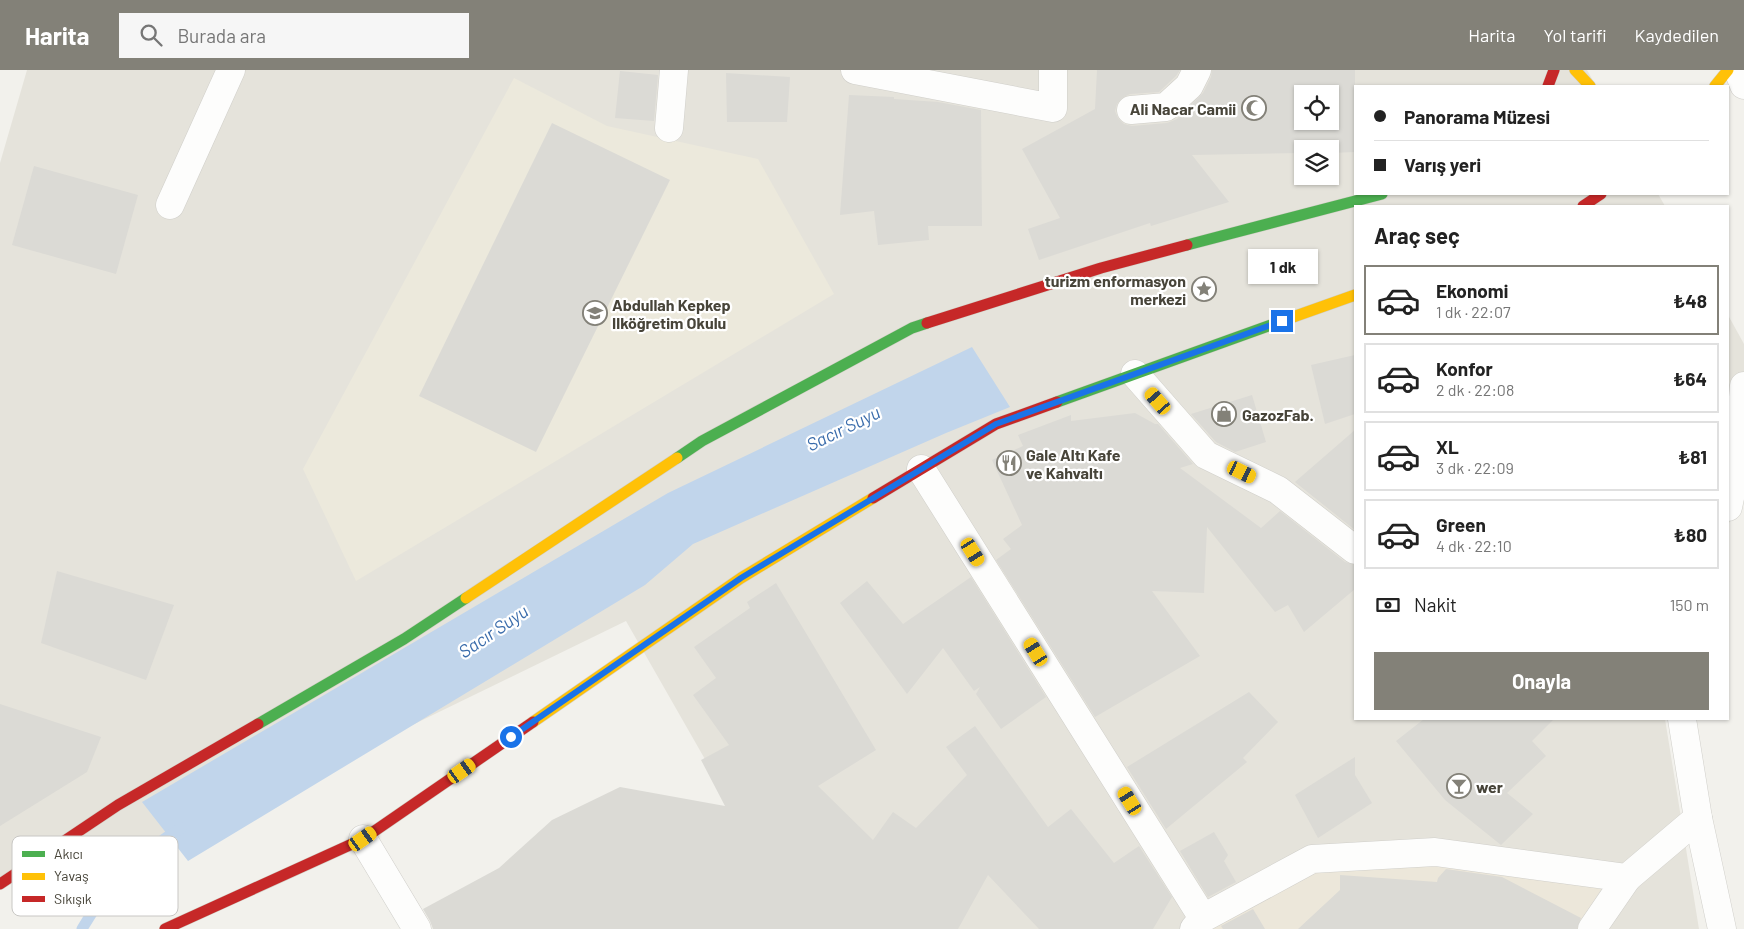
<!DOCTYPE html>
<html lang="tr">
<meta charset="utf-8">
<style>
:root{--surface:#fff;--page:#f6f6f6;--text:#222;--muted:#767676;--line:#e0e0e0;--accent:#838178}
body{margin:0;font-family:Barlow,sans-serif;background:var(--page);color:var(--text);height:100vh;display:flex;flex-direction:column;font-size:19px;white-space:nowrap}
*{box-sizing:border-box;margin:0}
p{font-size:16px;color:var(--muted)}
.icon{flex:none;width:28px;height:28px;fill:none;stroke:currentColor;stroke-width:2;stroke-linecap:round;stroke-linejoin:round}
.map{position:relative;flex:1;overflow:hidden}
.panel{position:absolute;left:1354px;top:135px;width:375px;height:515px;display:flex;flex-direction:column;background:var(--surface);border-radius:0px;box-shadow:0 1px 4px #0004}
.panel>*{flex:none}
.hud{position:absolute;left:1354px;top:15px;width:375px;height:110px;border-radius:0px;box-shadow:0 1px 4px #0004;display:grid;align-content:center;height:110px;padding:0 20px;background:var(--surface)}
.controls{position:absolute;left:1294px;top:15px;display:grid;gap:10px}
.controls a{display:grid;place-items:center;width:45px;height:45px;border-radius:0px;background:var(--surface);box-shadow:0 1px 4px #0004;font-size:25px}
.end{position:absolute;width:22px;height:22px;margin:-11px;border:6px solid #1a73e8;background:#fff;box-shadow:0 0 0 2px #fff}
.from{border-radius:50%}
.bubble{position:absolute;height:35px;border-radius:0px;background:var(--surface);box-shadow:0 1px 4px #0004;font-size:16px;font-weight:700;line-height:35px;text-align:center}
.car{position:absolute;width:15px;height:30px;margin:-15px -8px;border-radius:6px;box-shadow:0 0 4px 1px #0007;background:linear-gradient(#f5c518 24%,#345 0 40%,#f5c518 0 76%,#345 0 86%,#f5c518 0)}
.hud b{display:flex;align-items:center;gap:18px;height:48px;font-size:19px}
.hud b+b{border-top:1px solid var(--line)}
.hud i{width:12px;height:12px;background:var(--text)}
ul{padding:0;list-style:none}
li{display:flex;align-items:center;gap:15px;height:70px;margin:0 10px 8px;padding:0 10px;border:2px solid var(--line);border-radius:0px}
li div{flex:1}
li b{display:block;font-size:19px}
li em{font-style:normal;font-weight:700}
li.current{border-color:var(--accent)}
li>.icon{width:45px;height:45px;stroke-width:1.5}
h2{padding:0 20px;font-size:22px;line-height:60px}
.pay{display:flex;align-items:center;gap:12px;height:55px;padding:0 20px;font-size:19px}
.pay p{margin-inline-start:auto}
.button{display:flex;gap:10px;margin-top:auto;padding:10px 20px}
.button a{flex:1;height:58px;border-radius:0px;background:var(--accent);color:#fff;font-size:20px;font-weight:700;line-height:58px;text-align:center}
header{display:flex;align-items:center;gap:30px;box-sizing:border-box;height:70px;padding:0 25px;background:var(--accent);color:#fff}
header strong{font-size:24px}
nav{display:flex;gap:28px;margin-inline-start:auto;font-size:18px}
.search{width:350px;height:45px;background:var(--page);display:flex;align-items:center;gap:12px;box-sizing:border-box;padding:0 18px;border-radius:0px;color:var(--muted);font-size:19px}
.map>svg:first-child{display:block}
.residential{fill:#e5e3db;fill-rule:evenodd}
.commercial{fill:#ece7da}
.education{fill:#ece9dc}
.water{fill:#c1d5eb}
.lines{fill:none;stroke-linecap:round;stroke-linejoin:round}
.stream{stroke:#c1d5eb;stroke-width:11}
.building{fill:#dbdad5;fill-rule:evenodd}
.street-casing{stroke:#d0cfca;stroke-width:29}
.fast-casing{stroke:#d0cec4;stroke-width:12}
.slow-casing{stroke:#d0cec4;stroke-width:12}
.jam-casing{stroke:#d0cec4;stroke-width:12}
.street{stroke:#fdfdfc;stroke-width:28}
.fast{stroke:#4caf50;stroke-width:11}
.slow{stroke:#ffc107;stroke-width:11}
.jam{stroke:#c62828;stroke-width:11}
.route{stroke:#1a73e8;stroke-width:6}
.labels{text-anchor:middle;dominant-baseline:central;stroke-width:4.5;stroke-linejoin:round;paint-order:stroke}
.poi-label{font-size:16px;font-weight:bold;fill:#474439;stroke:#fff;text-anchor:start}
.water-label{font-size:18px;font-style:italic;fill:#3a6cab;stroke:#fff}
.key{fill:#fff;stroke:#c8c7c4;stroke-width:1}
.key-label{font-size:14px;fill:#474439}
</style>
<header>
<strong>Harita</strong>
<div class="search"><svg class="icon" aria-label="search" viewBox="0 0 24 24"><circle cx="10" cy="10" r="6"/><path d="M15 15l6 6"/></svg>Burada ara</div>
<nav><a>Harita</a><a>Yol tarifi</a><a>Kaydedilen</a></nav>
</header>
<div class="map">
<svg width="1744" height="859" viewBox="0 0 1744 859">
<rect width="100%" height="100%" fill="#f2f1ec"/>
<!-- residential -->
<g class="residential">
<path d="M27,0H1587L1596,16H1355V124H1658L1665,136H1355V649H1665L1699,859H802L626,551L149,783L0,810V93ZM1302,24H1330V51H1302ZM1302,79H1330V106H1302Z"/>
<polygon points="1728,245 1744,274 1744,415 1728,456"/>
</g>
<!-- commercial -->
<polygon class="commercial" points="1434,791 1604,814 1577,859 1207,859 1314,801"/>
<!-- education -->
<polygon class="education" points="514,8 607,56 758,89 834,224 356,511 303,399"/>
<!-- water -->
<polygon class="water" points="972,277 1010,337 946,363 693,474 645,515 188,791 142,732 668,423"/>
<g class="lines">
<!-- stream -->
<path class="stream" d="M82,859C106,817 140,783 181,758"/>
</g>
<!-- building -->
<g class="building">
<path d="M1097,0H1180L1176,6L1159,22L1130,24L1122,28L1117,34L1115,41L1118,48L1124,54L1132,56L1167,53L1177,49L1203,23L1211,7L1212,0H1355V82L1330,83V79H1302V83L1192,85L1229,132L1151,156L1150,153L1039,190L1028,159L1060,148L1022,79L1095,39ZM1302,24H1330V51H1302Z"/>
<polygon points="620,1 658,5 654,51 615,48"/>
<polygon points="726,3 790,7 787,52 727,52"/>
<polygon points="849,25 894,27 894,29 938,32 981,40 982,156 928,156 929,170 878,175 874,141 840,145"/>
<polygon points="552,53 670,110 536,382 419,326"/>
<polygon points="34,96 138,125 116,204 12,175"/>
<polygon points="1355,285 1355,344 1325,354 1311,295"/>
<polygon points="1252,325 1266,372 1235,382 1216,372 1191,344"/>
<polygon points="1135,343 1155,354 1158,354 1193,394 1180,398 1261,458 1280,441 1345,492 1355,495 1355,519 1304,562 1288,535 1275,542 1207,457 1204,523 1152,521 1200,586 1095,647 996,490 1011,479 1003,469 1022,455 992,390 1023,376 1018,365 1071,345 1071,351"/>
<polygon points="1355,360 1355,460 1295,412"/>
<polygon points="57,501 174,535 146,610 41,573"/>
<polygon points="971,507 1046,627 1001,659 976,624 980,617 974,621 943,578 907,624 840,533 867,511 903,554"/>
<polygon points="776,513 876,680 818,716 873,770 893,742 916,758 967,705 946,677 975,656 1048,757 1071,739 1114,793 1139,776 1172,827 1153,859 1039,859 988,805 958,859 433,859 430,851 423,839 499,798 552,750 620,717 725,736 701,690 729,675 693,625 716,608 694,577 750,538 747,532"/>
<polygon points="1249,622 1278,652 1243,688 1247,692 1166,759 1127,697"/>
<polygon points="0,634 101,667 87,702 0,756"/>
<polygon points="1424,649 1554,649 1532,671 1546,686 1507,723 1533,744 1501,775 1445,730 1396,671"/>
<polygon points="1355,687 1355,705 1372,733 1318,768 1295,725"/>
<polygon points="1214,762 1228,785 1224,791 1236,812 1208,827 1180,781"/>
<polygon points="1446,799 1502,807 1581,848 1577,859 1298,859 1340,820 1340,805 1437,812 1438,808"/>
<polygon points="1253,839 1265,859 1223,859 1221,856"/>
</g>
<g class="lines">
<defs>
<g id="street">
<polyline points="855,0 1053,38 1053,0"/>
<polyline points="1738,0 1744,15"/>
<polyline points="1131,40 1166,37 1189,16 1197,0"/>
<polyline points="669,58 674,0"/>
<polyline points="170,135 231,0"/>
<polyline points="1135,304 1206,385 1278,420 1355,480"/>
<polyline points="921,399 1203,848"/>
<polyline points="1728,437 1737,395 1744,316"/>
<polyline points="1682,649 1698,748 1722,859"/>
<polyline points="363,769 417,859"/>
<polyline points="1194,859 1203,848 1312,789 1435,782 1627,808 1698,748"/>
<polyline points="1592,859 1627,808"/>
</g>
<g id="fast">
<polyline points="1187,175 1382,124"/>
<polyline points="1057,332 1293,247"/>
<polyline points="677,388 702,371 912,258 927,253"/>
<polyline points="258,654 404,569 466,528"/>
</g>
<g id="slow">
<polyline points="1575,0 1590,16"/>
<polyline points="1715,16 1728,0"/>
<polyline points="1293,247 1355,225"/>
<polyline points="466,528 677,388"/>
<polyline points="533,652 741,508 873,428"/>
</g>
<g id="jam">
<polyline points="1548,16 1554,0"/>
<polyline points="1583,136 1601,124"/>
<polyline points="927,253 1101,198 1187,175"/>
<polyline points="873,428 996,354 1057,332"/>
<polyline points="0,814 118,735 258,654"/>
<polyline points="165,859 363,769 533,652"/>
</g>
</defs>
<!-- street casing -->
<use href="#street" class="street-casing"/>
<!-- fast casing -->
<use href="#fast" class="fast-casing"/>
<!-- slow casing -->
<use href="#slow" class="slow-casing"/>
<!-- jam casing -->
<use href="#jam" class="jam-casing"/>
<!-- street -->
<use href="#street" class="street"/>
<!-- fast -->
<use href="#fast" class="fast"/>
<!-- slow -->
<use href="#slow" class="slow"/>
<!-- jam -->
<use href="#jam" class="jam"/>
</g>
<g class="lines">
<!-- route -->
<polyline class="route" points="511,667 741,508 996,354 1282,251"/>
</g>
<!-- icons -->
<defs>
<symbol id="mosque-ring" viewBox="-11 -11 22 22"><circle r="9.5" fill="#fff" stroke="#838178" stroke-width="1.5"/><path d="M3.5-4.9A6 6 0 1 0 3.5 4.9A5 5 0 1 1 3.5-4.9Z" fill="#838178"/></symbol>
<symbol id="sight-ring" viewBox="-11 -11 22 22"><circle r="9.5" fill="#fff" stroke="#838178" stroke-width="1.5"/><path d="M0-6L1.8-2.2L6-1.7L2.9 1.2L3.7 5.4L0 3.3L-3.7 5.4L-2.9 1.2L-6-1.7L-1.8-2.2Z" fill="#838178"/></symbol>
<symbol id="school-ring" viewBox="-11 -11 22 22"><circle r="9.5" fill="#fff" stroke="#838178" stroke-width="1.5"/><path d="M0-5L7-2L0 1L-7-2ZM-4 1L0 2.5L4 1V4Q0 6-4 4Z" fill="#838178"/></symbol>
<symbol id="shop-ring" viewBox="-11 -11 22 22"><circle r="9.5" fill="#fff" stroke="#838178" stroke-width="1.5"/><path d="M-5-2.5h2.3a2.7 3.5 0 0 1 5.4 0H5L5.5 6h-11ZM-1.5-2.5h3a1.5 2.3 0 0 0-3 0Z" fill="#838178"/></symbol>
<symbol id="restaurant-ring" viewBox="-11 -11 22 22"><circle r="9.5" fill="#fff" stroke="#838178" stroke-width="1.5"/><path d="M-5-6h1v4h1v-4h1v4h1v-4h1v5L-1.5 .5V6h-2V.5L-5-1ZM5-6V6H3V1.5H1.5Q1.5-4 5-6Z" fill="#838178"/></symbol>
<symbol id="bar-ring" viewBox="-11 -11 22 22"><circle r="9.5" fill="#fff" stroke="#838178" stroke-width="1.5"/><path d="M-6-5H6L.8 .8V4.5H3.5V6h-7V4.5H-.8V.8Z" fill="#838178"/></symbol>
</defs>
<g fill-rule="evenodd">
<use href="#mosque-ring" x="1240" y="24" width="28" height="28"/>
<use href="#sight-ring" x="1190" y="205" width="28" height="28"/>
<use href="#school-ring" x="581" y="229" width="28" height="28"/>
<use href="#shop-ring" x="1210" y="330" width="28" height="28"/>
<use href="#restaurant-ring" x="995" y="379" width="28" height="28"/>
<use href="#bar-ring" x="1445" y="702" width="28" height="28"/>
</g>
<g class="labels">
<!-- poi labels -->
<g class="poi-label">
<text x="1236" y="38" text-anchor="end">Ali Nacar Camii</text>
<text x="1186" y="210" text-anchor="end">turizm enformasyon<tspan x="1186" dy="18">merkezi</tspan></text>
<text x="612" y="234">Abdullah Kepkep<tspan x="612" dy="18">Ilköğretim Okulu</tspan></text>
<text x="1242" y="344">GazozFab.</text>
<text x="1026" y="384">Gale Altı Kafe<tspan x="1026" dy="18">ve Kahvaltı</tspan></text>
<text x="1476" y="716">wer</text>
</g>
<!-- water labels -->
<g class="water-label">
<text transform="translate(843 358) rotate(-26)">Sacır Suyu</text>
<text transform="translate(493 561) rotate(-34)">Sacır Suyu</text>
</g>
</g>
<!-- legend -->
<rect x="12" y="766" width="166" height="80" rx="8" class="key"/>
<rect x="22" y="781" width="23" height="6" fill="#4caf50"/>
<rect x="22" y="803" width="23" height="7" fill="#ffc107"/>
<rect x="22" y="826" width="23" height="6" fill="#c62828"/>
<g class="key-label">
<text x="54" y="789">Akıcı</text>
<text x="54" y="811">Yavaş</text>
<text x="54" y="834">Sıkışık</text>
</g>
</svg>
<div class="controls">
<a><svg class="icon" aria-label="locate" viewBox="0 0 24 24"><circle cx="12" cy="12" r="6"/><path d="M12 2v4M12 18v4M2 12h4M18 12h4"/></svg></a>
<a><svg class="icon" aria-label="layers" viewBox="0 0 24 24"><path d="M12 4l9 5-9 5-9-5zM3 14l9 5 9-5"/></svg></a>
</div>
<i class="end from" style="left:511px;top:667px"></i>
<i class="end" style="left:1282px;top:251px"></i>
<div class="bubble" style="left:1248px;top:179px;width:70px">1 dk</div>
<i class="car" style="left:1158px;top:331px;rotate:319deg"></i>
<i class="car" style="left:1242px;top:402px;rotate:116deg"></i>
<i class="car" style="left:973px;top:482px;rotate:148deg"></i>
<i class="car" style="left:1036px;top:582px;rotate:328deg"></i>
<i class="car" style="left:462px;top:701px;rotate:55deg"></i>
<i class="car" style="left:1130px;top:731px;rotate:328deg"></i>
<i class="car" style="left:363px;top:769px;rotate:55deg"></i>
<div class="hud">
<b><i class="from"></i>Panorama Müzesi</b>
<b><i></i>Varış yeri</b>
</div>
<section class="panel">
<h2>Araç seç</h2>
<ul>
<li class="current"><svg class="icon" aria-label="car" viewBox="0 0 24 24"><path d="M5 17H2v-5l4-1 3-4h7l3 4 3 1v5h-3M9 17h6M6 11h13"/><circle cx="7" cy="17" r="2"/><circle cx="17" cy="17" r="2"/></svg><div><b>Ekonomi</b><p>1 dk · 22:07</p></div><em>₺48</em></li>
<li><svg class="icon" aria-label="car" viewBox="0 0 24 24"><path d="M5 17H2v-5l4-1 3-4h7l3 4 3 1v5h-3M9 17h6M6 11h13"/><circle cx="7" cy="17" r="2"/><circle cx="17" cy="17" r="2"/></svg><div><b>Konfor</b><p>2 dk · 22:08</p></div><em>₺64</em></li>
<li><svg class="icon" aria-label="car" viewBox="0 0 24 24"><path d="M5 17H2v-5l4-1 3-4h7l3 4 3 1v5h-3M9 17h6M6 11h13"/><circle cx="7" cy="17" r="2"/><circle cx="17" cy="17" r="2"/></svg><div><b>XL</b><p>3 dk · 22:09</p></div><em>₺81</em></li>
<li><svg class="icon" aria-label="car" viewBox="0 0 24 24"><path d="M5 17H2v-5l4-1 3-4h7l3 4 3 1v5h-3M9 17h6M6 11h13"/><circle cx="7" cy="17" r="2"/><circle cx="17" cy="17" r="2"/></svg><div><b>Green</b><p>4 dk · 22:10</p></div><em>₺80</em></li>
</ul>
<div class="pay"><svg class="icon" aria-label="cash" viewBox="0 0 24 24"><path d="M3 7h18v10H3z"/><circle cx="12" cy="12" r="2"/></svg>Nakit<p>150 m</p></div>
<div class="button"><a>Onayla</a></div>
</section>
</div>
